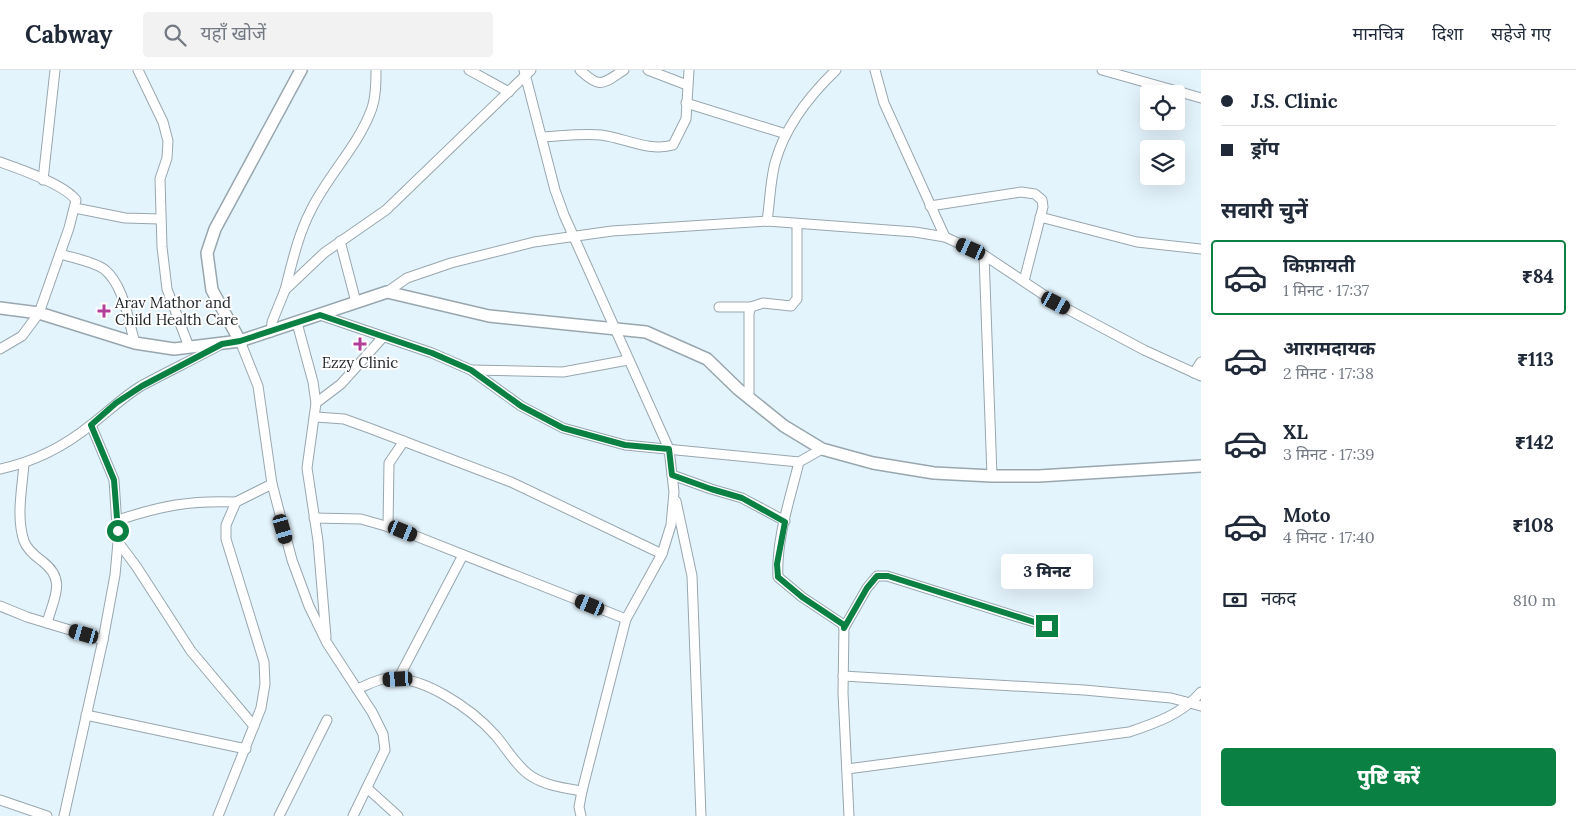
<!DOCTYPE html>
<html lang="hi">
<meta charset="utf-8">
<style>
:root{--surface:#fff;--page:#f2f2f3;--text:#1f2937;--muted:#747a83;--line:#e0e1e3;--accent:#0b8043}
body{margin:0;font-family:Lora,"Noto Sans Devanagari",serif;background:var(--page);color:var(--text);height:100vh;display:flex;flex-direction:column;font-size:19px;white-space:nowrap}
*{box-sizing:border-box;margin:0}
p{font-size:16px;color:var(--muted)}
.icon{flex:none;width:28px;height:28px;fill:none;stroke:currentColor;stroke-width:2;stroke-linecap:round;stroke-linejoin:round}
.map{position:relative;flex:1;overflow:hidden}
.sheet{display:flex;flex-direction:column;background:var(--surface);width:375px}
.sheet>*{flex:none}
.guide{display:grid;align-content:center;height:110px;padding:0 20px;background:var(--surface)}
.controls{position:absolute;left:1140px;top:15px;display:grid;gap:10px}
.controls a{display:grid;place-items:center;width:45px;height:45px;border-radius:5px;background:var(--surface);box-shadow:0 5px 20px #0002;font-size:25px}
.end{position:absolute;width:22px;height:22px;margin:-11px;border:6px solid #0b8043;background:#fff;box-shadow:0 0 0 2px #fff}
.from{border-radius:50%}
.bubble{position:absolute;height:35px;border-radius:5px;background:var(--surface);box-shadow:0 5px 20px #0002;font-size:16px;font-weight:800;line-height:35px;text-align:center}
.car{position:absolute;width:15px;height:30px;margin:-15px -8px;border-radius:6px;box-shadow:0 0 4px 1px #0007;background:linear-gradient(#222 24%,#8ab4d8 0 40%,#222 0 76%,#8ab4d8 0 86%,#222 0)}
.guide b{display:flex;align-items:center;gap:18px;height:48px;font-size:19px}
.guide b+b{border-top:1px solid var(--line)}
.guide i{width:12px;height:12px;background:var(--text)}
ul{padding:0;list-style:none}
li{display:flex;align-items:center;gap:15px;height:75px;margin:0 10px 8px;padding:0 10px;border:2px solid transparent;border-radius:5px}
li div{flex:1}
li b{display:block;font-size:19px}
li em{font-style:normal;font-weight:800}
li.current{border-color:var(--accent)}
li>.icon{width:45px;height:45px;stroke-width:1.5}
h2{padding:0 20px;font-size:22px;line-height:60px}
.pay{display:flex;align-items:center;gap:12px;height:55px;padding:0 20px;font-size:19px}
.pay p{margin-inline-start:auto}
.action{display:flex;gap:10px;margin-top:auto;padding:10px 20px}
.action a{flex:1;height:58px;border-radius:5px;background:var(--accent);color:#fff;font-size:20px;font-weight:800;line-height:58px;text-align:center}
header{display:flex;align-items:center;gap:30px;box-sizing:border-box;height:70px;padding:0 25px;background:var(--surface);border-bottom:1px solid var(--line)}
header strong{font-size:24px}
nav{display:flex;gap:28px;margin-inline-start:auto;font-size:18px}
.search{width:350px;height:45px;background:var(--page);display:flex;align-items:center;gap:12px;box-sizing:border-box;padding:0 18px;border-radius:5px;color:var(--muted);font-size:19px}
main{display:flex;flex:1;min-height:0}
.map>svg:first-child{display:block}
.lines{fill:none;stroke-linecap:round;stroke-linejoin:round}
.minor-casing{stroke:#98a7ae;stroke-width:11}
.tertiary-casing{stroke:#98a7ae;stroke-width:14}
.minor{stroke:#fff;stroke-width:9}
.tertiary{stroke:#fff;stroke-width:11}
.route{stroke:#0b8043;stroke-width:6}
.poi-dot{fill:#b43f98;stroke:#fefefe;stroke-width:2}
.labels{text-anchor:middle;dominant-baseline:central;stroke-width:4;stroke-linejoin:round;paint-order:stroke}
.poi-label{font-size:15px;fill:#22282b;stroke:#fefefe;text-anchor:start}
</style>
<header>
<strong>Cabway</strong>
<div class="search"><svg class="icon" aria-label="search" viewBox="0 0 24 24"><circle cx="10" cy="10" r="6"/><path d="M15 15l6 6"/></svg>यहाँ खोजें</div>
<nav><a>मानचित्र</a><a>दिशा</a><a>सहेजे गए</a></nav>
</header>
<main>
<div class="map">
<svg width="1201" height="746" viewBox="0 0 1201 746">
<rect width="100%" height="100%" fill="#e4f4fc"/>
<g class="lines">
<defs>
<g id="minor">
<polyline points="138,0 163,52 168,71 167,88 160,109 162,177 167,219 189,277"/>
<polyline points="469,0 509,22"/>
<polyline points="524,0 555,120 564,145 669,379 674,422 671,455 662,484 626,549 582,721 579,737 581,746"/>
<path d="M580,0C601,20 603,13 624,0"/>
<polyline points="648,0 687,15"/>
<polyline points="875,0 884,33 945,167"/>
<polyline points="1102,0 1201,28"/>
<polyline points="686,33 786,64"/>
<path d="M543,67C562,66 582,63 601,65C625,68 649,82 673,75L686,49L689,0"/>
<path d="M0,92C20,99 64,114 76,130L69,158L39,243L22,266L0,279"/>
<polyline points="43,110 55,0"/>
<polyline points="930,136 1021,122 1035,124 1042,130 1043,137 1024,211"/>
<polyline points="75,138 125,148 160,149"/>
<polyline points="1040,147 1137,172 1201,179"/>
<path d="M767,151C770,132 770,112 775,93C785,56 809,26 836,0"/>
<polyline points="340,171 356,232"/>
<path d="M60,184C73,188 92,191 104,199C124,215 128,250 135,273"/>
<polyline points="984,185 992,406"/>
<path d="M285,220C292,193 298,165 311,140C328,105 359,75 372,38C376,26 376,13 376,0"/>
<polyline points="387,222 407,208 451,193 534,172 612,161 767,151 915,162 945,167 984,185 1056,233 1144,280 1201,306"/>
<polyline points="719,237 751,237"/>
<polyline points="320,245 432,283 471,300 521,336 563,358 625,375 799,392"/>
<polyline points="297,253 313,312 316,333 307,398 318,471 326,567"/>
<polyline points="271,262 272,252 285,220 324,183 386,140 531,0"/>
<polyline points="240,271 258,316 272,414 292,490 309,536 327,573 372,642 383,664 385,680 353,746"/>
<polyline points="471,300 563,302 628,290"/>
<polyline points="1194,303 1201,292"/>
<polyline points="749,328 749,243 751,237 763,233 791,236 797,229 797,154"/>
<polyline points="316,333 341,314 383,267"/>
<polyline points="316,347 344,349 369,358 511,412 662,484"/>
<path d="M822,379L799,392C790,429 776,469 778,507L802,527L844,555L843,623L849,746"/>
<path d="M24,394C22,419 16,447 24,471C27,479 35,486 42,491C67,510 54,527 47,553"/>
<path d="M0,399C34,392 65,376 92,354C109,341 123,327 141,316C167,302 194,289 220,275"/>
<polyline points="672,405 711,419 742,428 785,451"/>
<polyline points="676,431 692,506 701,746"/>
<polyline points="314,448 361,449 403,461 626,549"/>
<path d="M118,450C161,436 190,430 236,432"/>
<polyline points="388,457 389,393 404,371"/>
<polyline points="118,472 136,496 191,581 254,656"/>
<polyline points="0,536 27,547 103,570"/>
<polyline points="844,558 867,518 877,506 887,506 1047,556"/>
<polyline points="843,606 1084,620 1171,628 1201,636"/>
<polyline points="398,609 463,485"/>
<path d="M357,619C365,616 374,611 383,609C421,603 472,639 496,666C506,678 518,698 531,706C546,716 565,718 582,721"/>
<polyline points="86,645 246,679"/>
<path d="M847,699L1129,662C1156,653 1182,644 1201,622"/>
<polyline points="367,718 398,746"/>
<polyline points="0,730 47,746"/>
<polyline points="64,746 103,570 115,505 118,472 114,410 91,355"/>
<polyline points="218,746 261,638 265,614 264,592 226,469 226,455 236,432 272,414"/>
<polyline points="279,746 327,650"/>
</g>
<g id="tertiary">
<polyline points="0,238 39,243 135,273 174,279 240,271 387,222 489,246 646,262 707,289 738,319 784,356 822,379 873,393 934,403 992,406 1039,406 1201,396"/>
<polyline points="240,271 212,220 207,183 215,159 301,0"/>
</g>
</defs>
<!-- minor casing -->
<use href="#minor" class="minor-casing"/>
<!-- tertiary casing -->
<use href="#tertiary" class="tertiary-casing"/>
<!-- minor -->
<use href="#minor" class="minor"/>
<!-- tertiary -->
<use href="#tertiary" class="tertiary"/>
</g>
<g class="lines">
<!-- route -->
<polyline class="route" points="118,461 114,410 91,355 116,333 142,316 222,274 240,271 320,245 432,283 471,300 521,336 563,358 625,375 669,379 672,405 711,419 742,428 785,452 777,494 778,507 802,527 844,555 844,558 867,518 877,506 888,506 1047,556"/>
</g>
<!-- markers -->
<g class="poi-dot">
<path d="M101.5 233.5h5v5h5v5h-5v5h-5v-5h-5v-5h5z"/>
<path d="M357.5 266.5h5v5h5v5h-5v5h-5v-5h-5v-5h5z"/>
</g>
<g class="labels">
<!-- poi labels -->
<g class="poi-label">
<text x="115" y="232">Arav Mathor and<tspan x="115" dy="17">Child Health Care</tspan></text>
<text x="360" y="292" text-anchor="middle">Ezzy Clinic</text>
</g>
</g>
</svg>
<div class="controls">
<a><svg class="icon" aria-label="locate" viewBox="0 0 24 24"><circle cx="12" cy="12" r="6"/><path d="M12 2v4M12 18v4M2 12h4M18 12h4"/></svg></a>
<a><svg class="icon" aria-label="layers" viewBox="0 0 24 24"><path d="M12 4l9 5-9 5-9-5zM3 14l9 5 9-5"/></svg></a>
</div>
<i class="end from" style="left:118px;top:461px"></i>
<i class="end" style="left:1047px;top:556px"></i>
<div class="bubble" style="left:1001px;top:484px;width:92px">3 मिनट</div>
<i class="car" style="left:971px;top:179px;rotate:294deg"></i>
<i class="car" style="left:1056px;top:233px;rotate:118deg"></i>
<i class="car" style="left:283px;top:459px;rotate:164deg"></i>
<i class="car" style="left:403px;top:461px;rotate:112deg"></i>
<i class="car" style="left:590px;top:535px;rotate:292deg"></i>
<i class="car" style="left:84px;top:564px;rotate:286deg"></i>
<i class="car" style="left:398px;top:609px;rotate:267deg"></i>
</div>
<section class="sheet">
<div class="guide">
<b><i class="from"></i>J.S. Clinic</b>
<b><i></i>ड्रॉप</b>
</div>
<h2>सवारी चुनें</h2>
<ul>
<li class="current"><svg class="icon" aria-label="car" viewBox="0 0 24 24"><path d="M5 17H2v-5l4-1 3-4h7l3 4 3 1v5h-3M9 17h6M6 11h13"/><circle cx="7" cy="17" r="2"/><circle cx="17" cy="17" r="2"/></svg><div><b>किफ़ायती</b><p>1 मिनट · 17:37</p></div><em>₹84</em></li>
<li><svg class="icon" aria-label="car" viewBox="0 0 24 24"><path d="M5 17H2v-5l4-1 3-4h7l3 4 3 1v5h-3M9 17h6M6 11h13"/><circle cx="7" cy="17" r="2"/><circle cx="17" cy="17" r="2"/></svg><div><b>आरामदायक</b><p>2 मिनट · 17:38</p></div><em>₹113</em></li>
<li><svg class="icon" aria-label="car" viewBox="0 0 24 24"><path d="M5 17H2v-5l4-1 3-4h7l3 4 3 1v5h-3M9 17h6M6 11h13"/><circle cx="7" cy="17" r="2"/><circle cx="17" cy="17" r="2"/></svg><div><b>XL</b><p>3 मिनट · 17:39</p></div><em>₹142</em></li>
<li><svg class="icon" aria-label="car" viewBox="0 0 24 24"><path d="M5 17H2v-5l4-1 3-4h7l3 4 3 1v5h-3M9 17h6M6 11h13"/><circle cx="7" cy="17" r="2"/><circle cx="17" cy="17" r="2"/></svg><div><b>Moto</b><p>4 मिनट · 17:40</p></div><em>₹108</em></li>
</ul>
<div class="pay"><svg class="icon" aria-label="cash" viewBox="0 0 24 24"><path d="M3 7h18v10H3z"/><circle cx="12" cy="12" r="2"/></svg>नकद<p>810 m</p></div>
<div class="action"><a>पुष्टि करें</a></div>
</section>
</main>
